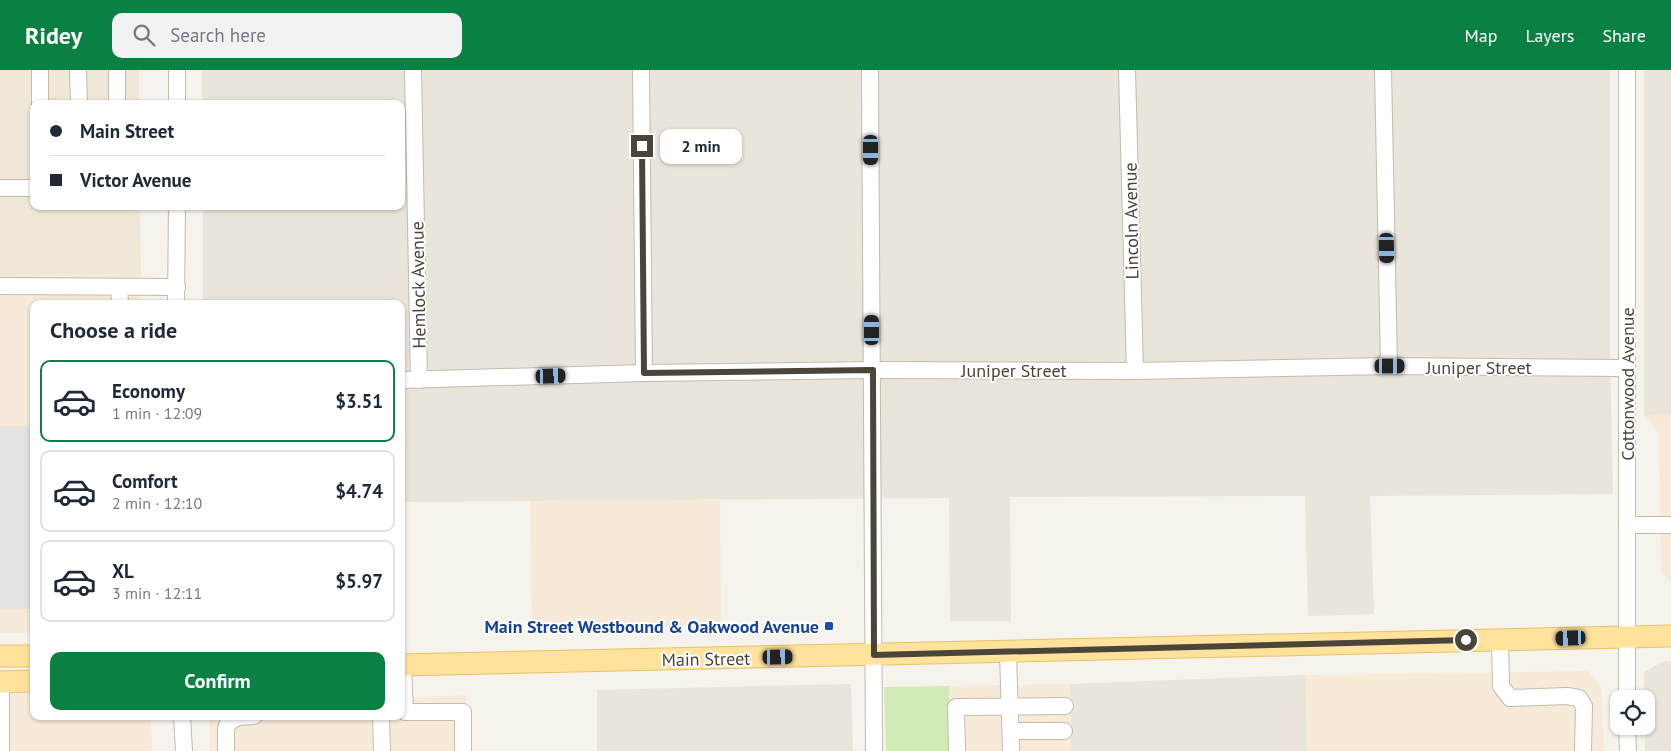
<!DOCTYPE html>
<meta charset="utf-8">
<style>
:root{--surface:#fff;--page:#f2f2f3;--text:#1f2937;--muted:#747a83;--line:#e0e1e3;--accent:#0b8043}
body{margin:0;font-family:"PT Sans",sans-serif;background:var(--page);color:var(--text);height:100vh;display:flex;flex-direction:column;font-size:19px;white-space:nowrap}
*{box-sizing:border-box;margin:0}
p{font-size:16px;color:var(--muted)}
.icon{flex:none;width:28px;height:28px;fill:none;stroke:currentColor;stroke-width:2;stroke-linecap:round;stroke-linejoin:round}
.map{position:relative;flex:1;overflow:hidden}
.side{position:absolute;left:30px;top:230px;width:375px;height:420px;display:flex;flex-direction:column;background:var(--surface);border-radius:10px;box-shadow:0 1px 4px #0004}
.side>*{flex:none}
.hud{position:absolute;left:30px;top:30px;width:375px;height:110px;border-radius:10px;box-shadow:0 1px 4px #0004;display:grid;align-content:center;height:110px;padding:0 20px;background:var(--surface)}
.tools{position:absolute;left:1610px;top:620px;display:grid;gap:10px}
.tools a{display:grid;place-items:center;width:45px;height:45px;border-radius:10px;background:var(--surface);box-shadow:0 1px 4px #0004;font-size:25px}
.end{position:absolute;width:22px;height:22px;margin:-11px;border:6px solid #4b4439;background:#fff;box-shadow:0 0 0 2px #fff}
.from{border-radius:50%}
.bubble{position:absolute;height:35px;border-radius:10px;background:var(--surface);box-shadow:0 1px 4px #0004;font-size:16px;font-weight:600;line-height:35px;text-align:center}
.car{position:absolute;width:15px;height:30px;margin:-15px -8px;border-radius:6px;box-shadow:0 0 4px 1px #0007;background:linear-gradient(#222 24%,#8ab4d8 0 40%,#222 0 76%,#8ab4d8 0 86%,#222 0)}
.hud b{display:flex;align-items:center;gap:18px;height:48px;font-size:19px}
.hud b+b{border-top:1px solid var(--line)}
.hud i{width:12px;height:12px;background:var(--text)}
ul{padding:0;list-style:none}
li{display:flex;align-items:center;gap:15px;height:82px;margin:0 10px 8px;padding:0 10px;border:2px solid var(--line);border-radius:10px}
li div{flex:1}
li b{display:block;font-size:19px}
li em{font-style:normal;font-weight:600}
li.selected{border-color:var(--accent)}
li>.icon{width:45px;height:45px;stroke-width:1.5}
h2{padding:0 20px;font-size:22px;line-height:60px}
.button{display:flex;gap:10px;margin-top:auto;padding:10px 20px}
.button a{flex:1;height:58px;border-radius:10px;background:var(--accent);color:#fff;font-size:20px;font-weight:600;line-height:58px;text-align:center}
header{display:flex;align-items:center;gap:30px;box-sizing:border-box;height:70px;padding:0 25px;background:var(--accent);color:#fff}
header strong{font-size:24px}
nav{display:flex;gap:28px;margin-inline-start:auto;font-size:18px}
.search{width:350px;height:45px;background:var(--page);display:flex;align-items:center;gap:12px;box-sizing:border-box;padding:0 18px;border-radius:10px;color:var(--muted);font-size:19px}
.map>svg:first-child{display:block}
.residential{fill:#eae5da}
.commercial{fill:#f7ead8}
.education{fill:#efe8d6}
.green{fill:#d2eab5}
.parking{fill:#e5e3e0}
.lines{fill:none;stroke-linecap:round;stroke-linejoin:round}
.minor-casing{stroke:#c2bbae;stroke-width:18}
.major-casing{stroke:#e6c16a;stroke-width:23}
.minor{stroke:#fff;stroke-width:16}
.major{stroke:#ffe39c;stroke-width:21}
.route{stroke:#4b4439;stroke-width:6}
.transit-dot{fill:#1a4fb4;stroke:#fff;stroke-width:2}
.labels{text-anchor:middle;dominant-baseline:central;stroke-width:4;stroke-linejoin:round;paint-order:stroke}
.street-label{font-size:18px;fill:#4b4439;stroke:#fff}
.transit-label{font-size:18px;font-weight:bold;fill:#164399;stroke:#fff;text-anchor:end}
</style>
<header>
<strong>Ridey</strong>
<div class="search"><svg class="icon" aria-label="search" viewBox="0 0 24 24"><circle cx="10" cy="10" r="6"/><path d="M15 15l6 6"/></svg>Search here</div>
<nav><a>Map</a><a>Layers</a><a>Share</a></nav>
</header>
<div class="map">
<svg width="1671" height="681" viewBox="0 0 1671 681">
<rect width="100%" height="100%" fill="#f6f3ec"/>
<!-- residential -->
<g class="residential">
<polygon points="202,0 1610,0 1610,281 1613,424 1370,426 1374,544 1308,546 1305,426 1010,427 1011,551 950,551 949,428 401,432 401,234 203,234 203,136 401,136 401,34 202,34"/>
<polygon points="1644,0 1671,0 1671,345 1644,346"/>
<polygon points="1671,591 1671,681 1645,681 1646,629 1644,629 1644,602 1662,592"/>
<polygon points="1306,605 1307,681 1071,681 1070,614"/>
<polygon points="851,614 853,681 597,681 597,620"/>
</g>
<!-- commercial -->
<g class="commercial">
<polygon points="141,204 141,234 34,234 34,563 0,563 0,205"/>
<polygon points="1671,345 1671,512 1661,503 1659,363 1644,346"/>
<polygon points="720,429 721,557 532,558 530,431"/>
<polygon points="1588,601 1601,616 1604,681 1307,681 1306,605"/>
<polygon points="1070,614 1071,681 951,681 949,616"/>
<polygon points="0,624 34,624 34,646 151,646 152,681 0,681"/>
<polygon points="466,625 467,681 210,681 210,646 401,646 401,628"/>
</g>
<!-- education -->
<polygon class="education" points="0,0 139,0 139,34 34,34 34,136 140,136 141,204 0,205"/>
<!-- green -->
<polygon class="green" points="949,616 951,681 886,681 884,617"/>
<!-- parking -->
<rect class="parking" x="0" y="356" width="34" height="183"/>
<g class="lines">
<defs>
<g id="minor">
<polyline points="40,0 40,34"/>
<polyline points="78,0 79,34"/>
<polyline points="117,0 117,34"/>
<polyline points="413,0 419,310"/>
<polyline points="641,0 644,303"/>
<polyline points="870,0 874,681"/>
<polyline points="1127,0 1135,301"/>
<polyline points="1383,0 1389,296"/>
<polyline points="1627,0 1627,629"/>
<polyline points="177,34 177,0"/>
<polyline points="0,118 34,118"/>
<polyline points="0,216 177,217"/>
<polyline points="119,217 120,234"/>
<polyline points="176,234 177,136"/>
<polyline points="401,310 644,303 873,300 1135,301 1389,296 1627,298"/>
<polyline points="1627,455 1671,455"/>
<polyline points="1500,570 1501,616 1510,628 1567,626 1579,628 1584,636 1583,681"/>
<polyline points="1008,582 1011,681"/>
<polyline points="403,595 405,642 463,642 463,681"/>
<polyline points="1,612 1,681"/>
<polyline points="182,646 184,681"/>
<polyline points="381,646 382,681"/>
<polyline points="1627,656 1628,681"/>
<polyline points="1011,661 1064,661"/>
<polyline points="226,681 226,659 228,653 238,647 254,646"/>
<polyline points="957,681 956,637 1065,636"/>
</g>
<g id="major">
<polyline points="0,586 34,586"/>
<polyline points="401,595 1671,566"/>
<polyline points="0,612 34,611"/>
</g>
</defs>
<!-- minor casing -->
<use href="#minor" class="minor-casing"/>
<!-- major casing -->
<use href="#major" class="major-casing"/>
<!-- minor -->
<use href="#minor" class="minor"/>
<!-- major -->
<use href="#major" class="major"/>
</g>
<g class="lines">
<!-- route -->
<polyline class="route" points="642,76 644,303 873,300 874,585 1466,570"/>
</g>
<!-- markers -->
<rect class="transit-dot" x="824" y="551" width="10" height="10" rx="2.5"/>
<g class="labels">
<!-- street labels -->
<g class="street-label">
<text transform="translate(1131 151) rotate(-91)">Lincoln Avenue</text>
<text transform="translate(418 215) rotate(-91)">Hemlock Avenue</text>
<text x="1479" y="297">Juniper Street</text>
<text x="1014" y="300">Juniper Street</text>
<text transform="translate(1627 314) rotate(-90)">Cottonwood Avenue</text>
<text transform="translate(706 589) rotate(-1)">Main Street</text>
</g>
<!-- transit labels -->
<g class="transit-label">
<text x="819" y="556">Main Street Westbound &amp; Oakwood Avenue</text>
</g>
</g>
</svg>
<div class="tools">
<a><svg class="icon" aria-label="locate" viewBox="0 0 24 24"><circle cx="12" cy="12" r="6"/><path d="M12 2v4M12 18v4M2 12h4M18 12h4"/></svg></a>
</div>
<i class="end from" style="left:1466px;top:570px"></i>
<i class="end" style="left:642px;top:76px"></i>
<div class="bubble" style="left:660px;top:59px;width:82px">2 min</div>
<i class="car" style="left:871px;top:80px;rotate:180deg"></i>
<i class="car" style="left:1387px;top:178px;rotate:179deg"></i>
<i class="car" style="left:872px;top:260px;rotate:0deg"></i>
<i class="car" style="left:1390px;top:296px;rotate:90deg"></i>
<i class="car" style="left:551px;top:306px;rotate:88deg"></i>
<i class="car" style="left:1571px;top:568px;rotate:268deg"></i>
<i class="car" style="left:778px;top:587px;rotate:89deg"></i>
<div class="hud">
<b><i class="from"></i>Main Street</b>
<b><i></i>Victor Avenue</b>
</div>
<section class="side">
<h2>Choose a ride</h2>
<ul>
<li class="selected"><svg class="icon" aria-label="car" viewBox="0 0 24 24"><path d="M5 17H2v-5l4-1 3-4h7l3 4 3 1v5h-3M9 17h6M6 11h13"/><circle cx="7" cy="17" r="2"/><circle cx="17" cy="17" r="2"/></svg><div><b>Economy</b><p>1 min · 12:09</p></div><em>$3.51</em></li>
<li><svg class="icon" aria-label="car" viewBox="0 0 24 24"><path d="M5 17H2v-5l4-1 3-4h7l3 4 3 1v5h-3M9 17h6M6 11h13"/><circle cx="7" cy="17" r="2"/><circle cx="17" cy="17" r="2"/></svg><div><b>Comfort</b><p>2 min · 12:10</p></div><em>$4.74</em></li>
<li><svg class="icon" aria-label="car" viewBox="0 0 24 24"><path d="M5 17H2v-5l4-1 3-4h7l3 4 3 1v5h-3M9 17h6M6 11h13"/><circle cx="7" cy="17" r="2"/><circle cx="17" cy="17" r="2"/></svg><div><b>XL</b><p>3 min · 12:11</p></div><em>$5.97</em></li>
</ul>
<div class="button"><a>Confirm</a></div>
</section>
</div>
